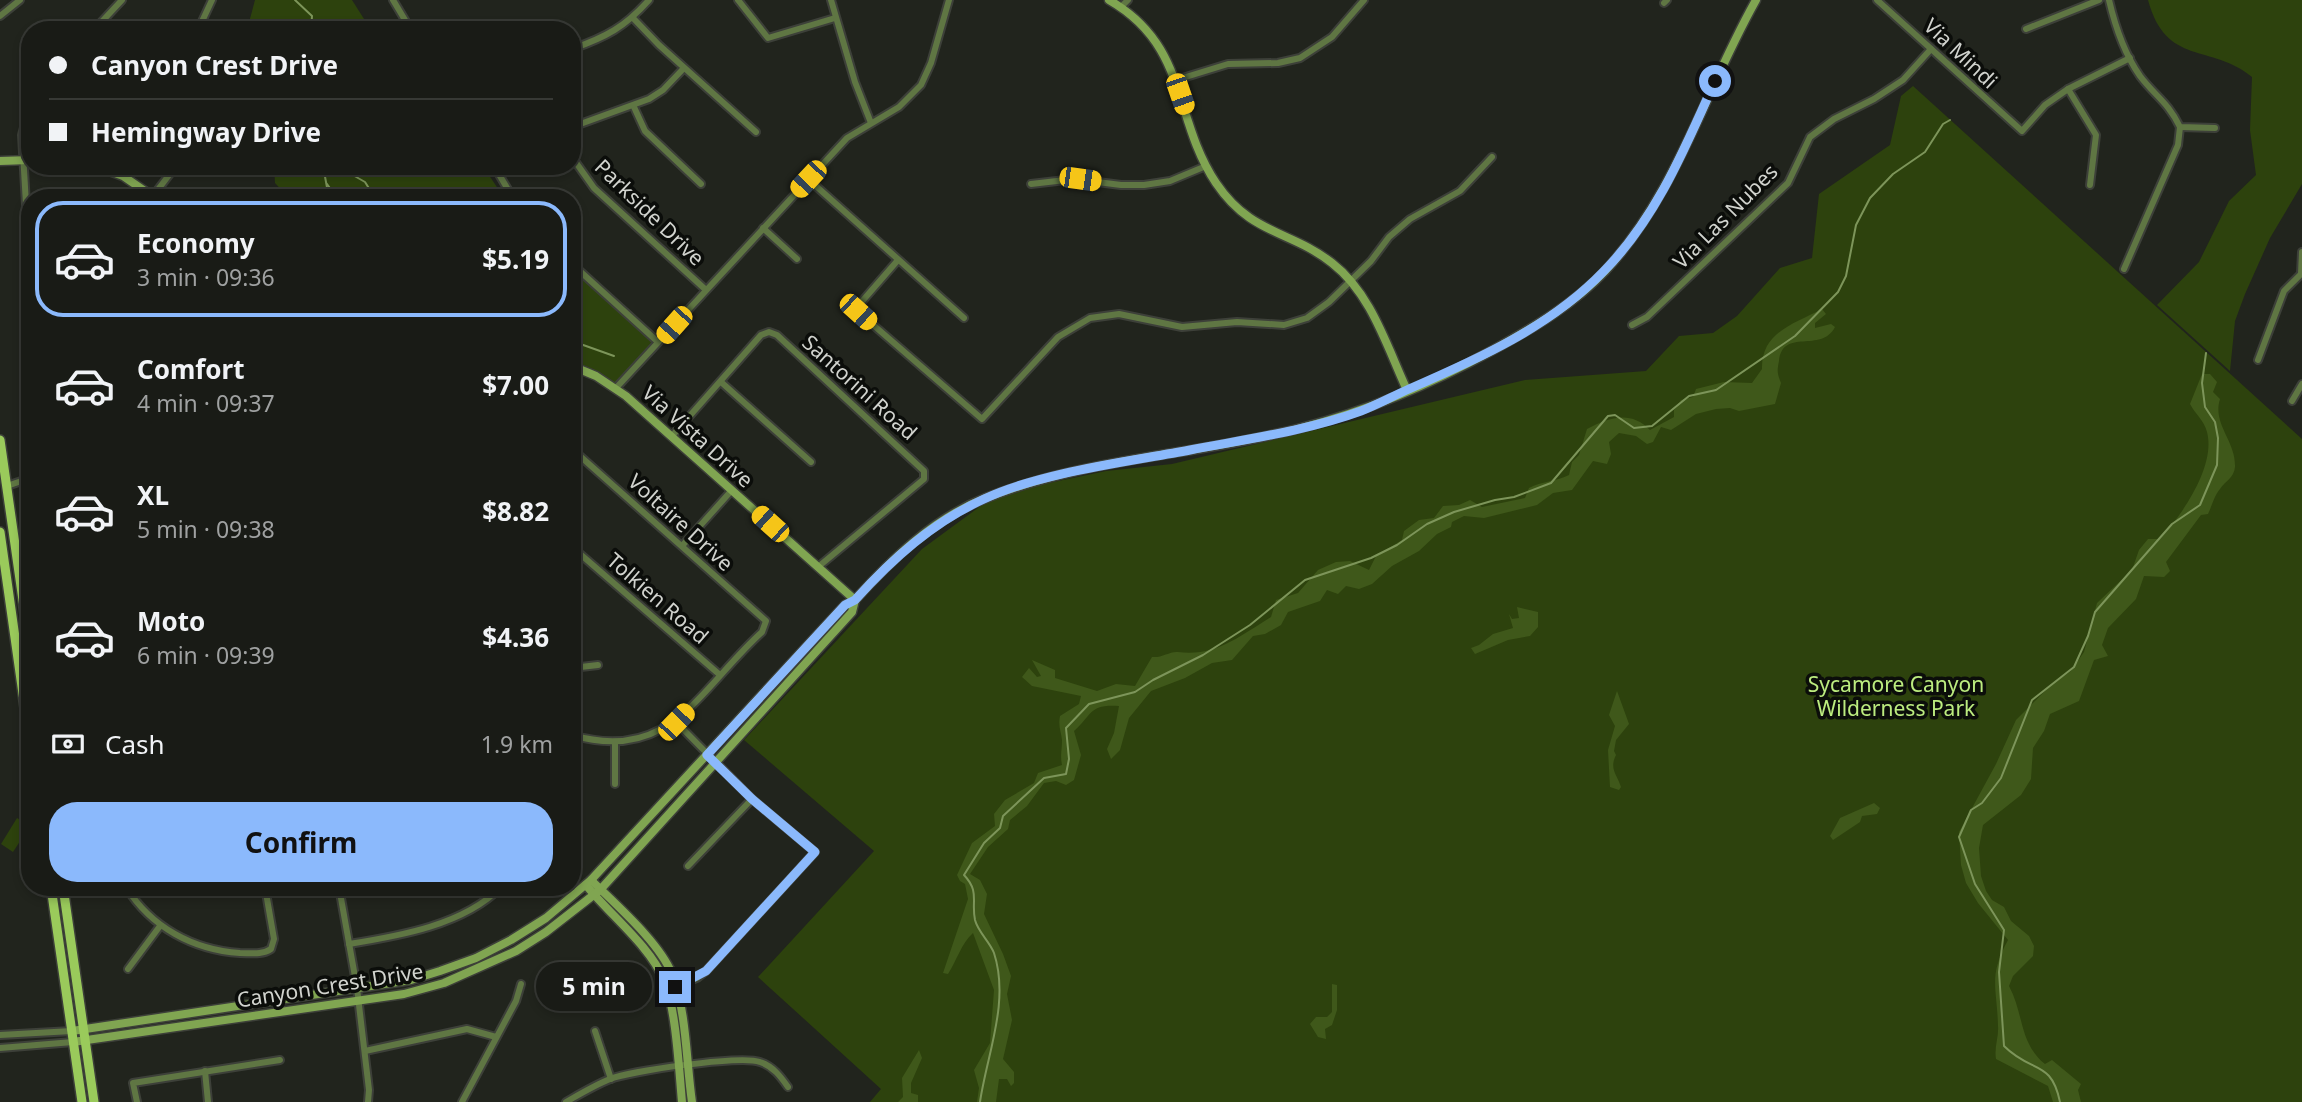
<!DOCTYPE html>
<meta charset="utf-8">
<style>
:root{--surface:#191b16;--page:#262823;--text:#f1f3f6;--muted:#9fa1a1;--line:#373935;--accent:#8bb9fc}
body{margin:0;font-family:"Noto Sans",sans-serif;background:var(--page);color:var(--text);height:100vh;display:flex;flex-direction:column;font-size:26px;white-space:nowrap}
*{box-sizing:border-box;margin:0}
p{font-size:23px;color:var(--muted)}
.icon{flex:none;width:38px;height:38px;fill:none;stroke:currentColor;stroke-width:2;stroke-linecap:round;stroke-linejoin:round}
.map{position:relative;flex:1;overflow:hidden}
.sheet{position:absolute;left:21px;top:189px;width:560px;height:707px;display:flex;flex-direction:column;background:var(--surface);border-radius:28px;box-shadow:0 4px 10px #0003,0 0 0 2px var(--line)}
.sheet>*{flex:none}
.banner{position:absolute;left:21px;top:21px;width:560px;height:154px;border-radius:28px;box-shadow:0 4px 10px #0003,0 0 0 2px var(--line);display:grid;align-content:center;height:154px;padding:0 28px;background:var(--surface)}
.end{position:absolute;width:32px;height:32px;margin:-16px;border:9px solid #8bb9fc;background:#111;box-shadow:0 0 0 4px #111}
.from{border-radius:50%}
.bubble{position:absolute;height:49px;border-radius:24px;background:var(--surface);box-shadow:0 4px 10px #0003,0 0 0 2px var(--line);font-size:23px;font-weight:700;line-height:49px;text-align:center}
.car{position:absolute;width:21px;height:42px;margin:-21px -10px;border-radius:9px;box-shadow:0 0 5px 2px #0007;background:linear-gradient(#f5c518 24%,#345 0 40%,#f5c518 0 76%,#345 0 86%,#f5c518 0)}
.banner b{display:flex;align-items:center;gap:24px;height:66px;font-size:26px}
.banner b+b{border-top:2px solid var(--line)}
.banner i{width:18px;height:18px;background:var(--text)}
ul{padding:12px 0 0;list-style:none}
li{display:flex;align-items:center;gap:21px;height:116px;margin:0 14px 10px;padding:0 14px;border:4px solid transparent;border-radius:28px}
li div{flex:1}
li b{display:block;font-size:26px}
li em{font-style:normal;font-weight:700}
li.on{border-color:var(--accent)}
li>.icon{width:63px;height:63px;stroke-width:1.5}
.pay{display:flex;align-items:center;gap:18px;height:77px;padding:0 28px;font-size:26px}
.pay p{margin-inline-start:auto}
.button{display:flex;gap:14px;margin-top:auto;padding:14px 28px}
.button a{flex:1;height:80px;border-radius:28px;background:var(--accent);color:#111;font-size:28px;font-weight:700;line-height:80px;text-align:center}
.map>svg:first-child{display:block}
.green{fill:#2d420d}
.forest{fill:#3f581a}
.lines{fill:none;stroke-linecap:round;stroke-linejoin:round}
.stream{stroke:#7d955a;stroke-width:2}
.street-casing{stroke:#3d4039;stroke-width:10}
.secondary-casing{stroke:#3d4039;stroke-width:11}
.primary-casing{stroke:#3d4039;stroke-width:12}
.street{stroke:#5f7643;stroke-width:6}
.secondary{stroke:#80a551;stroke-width:8}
.primary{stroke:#9aca5b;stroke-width:9}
.route{stroke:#8bb9fc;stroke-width:9}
.labels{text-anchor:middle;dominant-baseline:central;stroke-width:7;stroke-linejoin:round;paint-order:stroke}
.street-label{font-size:21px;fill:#d1d3ce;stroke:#0b0d0a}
.park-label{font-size:21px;fill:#bcec7f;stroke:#0b0d0a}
</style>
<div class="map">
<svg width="2302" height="1102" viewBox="0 0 2302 1102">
<rect width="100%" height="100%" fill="#21241d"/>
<!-- green -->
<g class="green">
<polygon points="255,0 352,0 371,30 247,30"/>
<path d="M2148,0H2302V184L2270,238L2245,294L2235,321L2230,371L2157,305L2199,262L2229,201L2256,175L2250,130L2252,77C2211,43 2166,67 2148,0Z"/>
<polygon points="1913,86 2302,439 2302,1102 870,1102 881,1089 758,977 874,851 744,740 922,549 986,502 1044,484 1106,471 1172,464 1525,380 1646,371 1679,336 1713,333 1737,316 1780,268 1812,258 1819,194 1890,145 1901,96"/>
<polygon points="274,166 483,166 504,198 289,198 275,183"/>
<polygon points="572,262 661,342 619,390 572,366"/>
<polygon points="17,818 30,826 13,852 1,844"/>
</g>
<!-- forest -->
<g class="forest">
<path d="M1822,309L1826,314L1815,323V328L1831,324L1835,327C1821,354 1783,327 1779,361C1777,371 1777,373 1781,383L1775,404L1739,411L1730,408L1716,409L1696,414L1671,430L1661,427L1653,442L1647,444L1636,436L1619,433L1609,442L1611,454L1607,464L1593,461L1572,490L1553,493L1537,505L1484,518L1464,516L1452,522L1451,527L1437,534L1419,551L1392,566L1372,584L1359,589L1346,586L1338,594L1327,590L1320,601L1288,612L1281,625L1265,634L1253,636L1232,660L1212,663L1185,678L1151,691L1129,718L1120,750L1111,759L1107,749L1114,733L1119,706C1089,704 1093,714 1074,731L1081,755L1074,780L1066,785L1056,781L1044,783L1027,806L1010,820L1008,829L988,847L970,874L980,880L987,894L984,914L1003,954L1011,976L1007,994L1012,1020L1003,1059L1014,1072V1083L1011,1086L1007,1079H999L996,1102H977L979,1088L974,1070L990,1043L994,990L973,933C961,944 957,960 948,974L943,973L968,899L965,884L960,881L957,875L972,843L995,826L994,814L1005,800L1034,783L1038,773L1062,765C1060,755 1062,750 1062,740C1061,731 1058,726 1060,716L1079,704L1081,696L1032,686L1022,677L1029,668L1037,677L1041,676L1032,660L1055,670V678L1097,691L1116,684L1135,686L1152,657C1162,658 1170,651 1178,652C1215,657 1240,636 1271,617L1276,600L1298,593L1318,570L1336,562L1350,561L1369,570L1376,556L1402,540L1404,531L1419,520L1434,518L1443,506L1459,505L1470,500L1482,507L1525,498L1529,488C1542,481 1555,482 1569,475L1572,462L1579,455L1587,429C1609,417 1631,410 1650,430L1674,417V410L1681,400L1693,397L1696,389L1724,382L1752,383L1762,369C1761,332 1794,324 1822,309Z"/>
<path d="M2202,374H2210L2217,382L2213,392L2220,399C2212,424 2236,441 2235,467C2234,478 2225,481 2220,489C2214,496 2212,506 2208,514L2201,515L2166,562L2170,571L2164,577L2144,576L2136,599L2108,628L2102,645L2108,656L2094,660L2079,701L2050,714L2044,731L2033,748L2031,779L2021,795L1983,825L1979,848L1981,876L1986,891L1992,900L2004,907L2011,921L2029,936L2034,946L2033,956L2013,976L2009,986C2024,1014 2019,1043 2045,1064L2052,1060L2081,1084L2078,1090L2081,1102H2053L2048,1086L1996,1059C1994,1047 1999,1037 1998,1026C1997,986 1988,977 2008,940L1978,903L1966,883L1961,865L1959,832L1996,764L2016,720L2051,685L2071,671L2084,652L2097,603L2132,570L2139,550L2148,539H2160C2182,515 2216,466 2207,432C2204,420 2195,414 2190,404Z"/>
<polygon points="1517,607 1538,612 1538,627 1530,636 1508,640 1475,654 1471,648 1479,645 1493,634 1513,628 1509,614 1512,619 1519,618"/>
<path d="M1617,691L1629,724L1616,740L1614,751L1616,755C1609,769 1617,774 1621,787L1619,790L1610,787L1608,750L1615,726L1609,715Z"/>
<polygon points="1874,803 1880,808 1877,814 1862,816 1860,822 1833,840 1830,836 1840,818"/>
<polygon points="1332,984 1337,985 1337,1010 1332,1025 1325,1029 1326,1039 1318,1037 1310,1024 1316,1017 1327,1017 1332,1012"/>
<polygon points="919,1050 922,1058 911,1083 911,1093 918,1095 918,1102 898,1102 903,1097 902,1078"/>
</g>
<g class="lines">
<!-- stream -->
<g class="stream">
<polyline points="295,0 312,16 311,30"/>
<polyline points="323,166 329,198"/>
<polyline points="337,166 365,182 375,198"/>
<polyline points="327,184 337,198"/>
<polyline points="572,341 614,356"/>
<path d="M980,1102C987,1054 1010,1002 994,953C990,942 978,932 975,920C971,901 980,892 964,875L984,843L1000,828L1003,816L1044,778L1066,774L1069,759L1066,728L1089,704L1135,692L1153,680L1203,655L1250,625L1305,580L1371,558L1397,545L1427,524L1454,512L1495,500L1514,497L1551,483L1608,416L1615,415L1634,428L1652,426L1689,396L1716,390L1795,336L1838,292L1846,276L1856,225L1870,198L1893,174L1925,152L1943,124L1950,120"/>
<path d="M2060,1102C2051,1059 2032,1074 2004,1046L1999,972L2004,930L1975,884L1959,837L1971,810L1982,803L2001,778L2032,700L2074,667L2088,636L2095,612L2172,524L2200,505L2217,465L2218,438L2215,422L2205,407L2202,383L2206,353"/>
</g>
<defs>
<g id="street">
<polyline points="393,0 411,30"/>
<polyline points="738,0 768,38 835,18"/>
<polyline points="831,0 855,82 871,123"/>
<polyline points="1877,0 2022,131 2045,105 2068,89 2130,58"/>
<path d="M2109,0C2115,26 2124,53 2140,76C2155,96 2168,102 2180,127L2215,128"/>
<polyline points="1664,3 1667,0"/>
<polyline points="1121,7 1128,0"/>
<polyline points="0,16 20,0"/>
<polyline points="633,18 659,45 756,132"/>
<polyline points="2026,29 2099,0"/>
<polyline points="94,30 122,0"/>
<polyline points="198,30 212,0"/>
<path d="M572,49C606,37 625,27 649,0"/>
<polyline points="1176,80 1228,64 1278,63 1300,58 1332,37 1364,0"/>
<polyline points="2068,89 2096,135 2090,185"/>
<polyline points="30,105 22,135 30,274"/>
<polyline points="634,107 645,131 701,184"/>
<polyline points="572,127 649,99 663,90 684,68"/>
<polyline points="572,157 594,188 706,290"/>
<polyline points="494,166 513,198"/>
<polyline points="808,179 964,318"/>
<polyline points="1031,184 1074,179 1121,185 1144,185 1170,181 1206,166"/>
<polyline points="153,196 176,166"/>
<polyline points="263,198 268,192"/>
<polyline points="763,228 797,259"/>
<polyline points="898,260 858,306 857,311 982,419 1058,337 1090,318 1119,314 1182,327 1237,322 1284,325 1307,318 1329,302 1371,261 1389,237 1410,219 1460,191 1492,157"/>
<polyline points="572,264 658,342"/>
<polyline points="2124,269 2178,145 2180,127"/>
<polyline points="1632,325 1647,317 1788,183 1810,137 1834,119 1874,99 1903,80 1931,49"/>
<polyline points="2258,360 2284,291 2301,274 2302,252"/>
<polyline points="721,382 811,462"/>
<polyline points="616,388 847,138 899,107 921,85 931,63 949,0"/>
<polyline points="2292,401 2302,384"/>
<polyline points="672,436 761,335 769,332 777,335 924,471 924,479 818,567"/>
<path d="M572,449L766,621L762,632C700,688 671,764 572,735"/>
<polyline points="7,486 30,478"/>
<polyline points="682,546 732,490"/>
<polyline points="572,547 720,675"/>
<polyline points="572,668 598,665"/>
<polyline points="615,742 615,784"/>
<polyline points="688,866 752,799"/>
<path d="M126,887C151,927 193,950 240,953C251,953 262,955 271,949L274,939L265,887"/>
<polyline points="339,887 357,988 369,1090 368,1102"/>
<path d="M349,944C399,936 464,925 501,887"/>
<polyline points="128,969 160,926"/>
<polyline points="673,988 697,978 706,971 815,852 752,799 676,722"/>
<polyline points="595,1031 611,1079"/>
<polyline points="0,1035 72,1031"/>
<polyline points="0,1048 73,1042"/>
<polyline points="365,1051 467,1029 496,1037"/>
<polyline points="205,1071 208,1102"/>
<polyline points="137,1102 133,1083 280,1060"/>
<polyline points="462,1102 516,1001 521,984"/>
<path d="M566,1102C580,1094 595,1085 610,1079C630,1071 741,1055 760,1062C773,1066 781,1077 788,1087"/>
</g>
<g id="secondary">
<path d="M1109,0C1189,46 1172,117 1216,183C1251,235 1290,230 1332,263C1371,293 1387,347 1407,390"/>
<polyline points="0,161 30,160"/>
<polyline points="96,166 123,176 155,198"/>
<polyline points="572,366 596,376 626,396 855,600"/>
<path d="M591,880C616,905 659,942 672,974C687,1013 686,1061 692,1102"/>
<path d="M586,885C609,914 650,946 664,980C676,1008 679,1070 682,1102"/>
<path d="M72,1031L411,980L440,971L476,958L511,940L546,918L591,880L845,605L855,600C892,559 934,518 986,498C1086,458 1197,455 1301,428C1367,411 1433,383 1493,350C1533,328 1574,304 1605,271C1677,193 1705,90 1756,0"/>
<polyline points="73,1042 404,994 444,983 516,951 546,932 600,890 852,612 855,600"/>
</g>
<g id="primary">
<polyline points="0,440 30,649"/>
<polyline points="0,532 30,743"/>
<polyline points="51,887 82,1102"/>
<polyline points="63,887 94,1102"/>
</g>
</defs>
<!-- street casing -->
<use href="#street" class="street-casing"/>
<!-- secondary casing -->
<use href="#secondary" class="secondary-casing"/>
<!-- primary casing -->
<use href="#primary" class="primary-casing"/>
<!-- street -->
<use href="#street" class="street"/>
<!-- secondary -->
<use href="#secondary" class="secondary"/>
<!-- primary -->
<use href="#primary" class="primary"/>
</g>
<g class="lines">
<!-- route -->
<path class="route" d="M675,987L706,971L815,852L752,799L707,755L845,605L855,600C892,559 933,522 984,499C1042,472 1127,462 1190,450C1247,439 1306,431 1361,411C1377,405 1393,396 1409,389C1478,359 1550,327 1603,272C1656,219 1685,148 1715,81"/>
</g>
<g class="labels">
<!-- street labels -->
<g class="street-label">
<text transform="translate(1961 53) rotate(43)">Via Mindi</text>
<text transform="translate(650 212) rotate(44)">Parkside Drive</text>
<text transform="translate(1725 216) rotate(-45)">Via Las Nubes</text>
<text transform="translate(860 387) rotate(42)">Santorini Road</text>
<text transform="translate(698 436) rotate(42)">Via Vista Drive</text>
<text transform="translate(681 522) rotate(42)">Voltaire Drive</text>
<text transform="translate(658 598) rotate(41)">Tolkien Road</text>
<text transform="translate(330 985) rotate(-9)">Canyon Crest Drive</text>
</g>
<!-- park labels -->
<g class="park-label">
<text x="1896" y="684">Sycamore Canyon<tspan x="1896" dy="24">Wilderness Park</tspan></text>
</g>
</g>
</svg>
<i class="end from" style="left:1715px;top:81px"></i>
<i class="end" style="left:675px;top:987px"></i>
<div class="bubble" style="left:536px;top:962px;width:116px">5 min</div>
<i class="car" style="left:1180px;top:94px;rotate:161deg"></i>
<i class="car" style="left:808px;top:179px;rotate:223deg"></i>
<i class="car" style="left:1080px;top:179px;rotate:98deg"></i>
<i class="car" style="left:858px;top:312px;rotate:132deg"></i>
<i class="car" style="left:674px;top:325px;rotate:222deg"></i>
<i class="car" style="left:770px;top:524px;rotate:312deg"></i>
<i class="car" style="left:676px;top:722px;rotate:44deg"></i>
<div class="banner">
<b><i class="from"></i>Canyon Crest Drive</b>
<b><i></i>Hemingway Drive</b>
</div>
<section class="sheet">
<ul>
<li class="on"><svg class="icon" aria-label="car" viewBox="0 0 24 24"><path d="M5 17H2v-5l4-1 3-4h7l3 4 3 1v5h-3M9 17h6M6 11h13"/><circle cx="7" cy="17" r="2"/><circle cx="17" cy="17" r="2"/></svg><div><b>Economy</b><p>3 min · 09:36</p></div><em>$5.19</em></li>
<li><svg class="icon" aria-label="car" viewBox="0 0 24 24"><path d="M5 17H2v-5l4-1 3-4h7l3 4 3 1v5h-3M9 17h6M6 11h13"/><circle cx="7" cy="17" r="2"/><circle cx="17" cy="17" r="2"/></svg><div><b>Comfort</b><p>4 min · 09:37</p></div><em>$7.00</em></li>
<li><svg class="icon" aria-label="car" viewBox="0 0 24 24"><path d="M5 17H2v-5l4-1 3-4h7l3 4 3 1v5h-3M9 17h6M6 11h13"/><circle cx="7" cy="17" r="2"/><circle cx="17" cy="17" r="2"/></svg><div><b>XL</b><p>5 min · 09:38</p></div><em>$8.82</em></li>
<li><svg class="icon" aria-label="car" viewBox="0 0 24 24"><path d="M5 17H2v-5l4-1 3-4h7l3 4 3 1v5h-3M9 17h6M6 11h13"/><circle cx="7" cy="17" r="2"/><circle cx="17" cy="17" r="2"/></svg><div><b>Moto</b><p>6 min · 09:39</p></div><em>$4.36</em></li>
</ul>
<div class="pay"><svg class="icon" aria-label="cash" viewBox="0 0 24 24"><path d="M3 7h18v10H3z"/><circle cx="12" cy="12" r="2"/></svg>Cash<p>1.9 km</p></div>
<div class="button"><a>Confirm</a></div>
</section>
</div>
